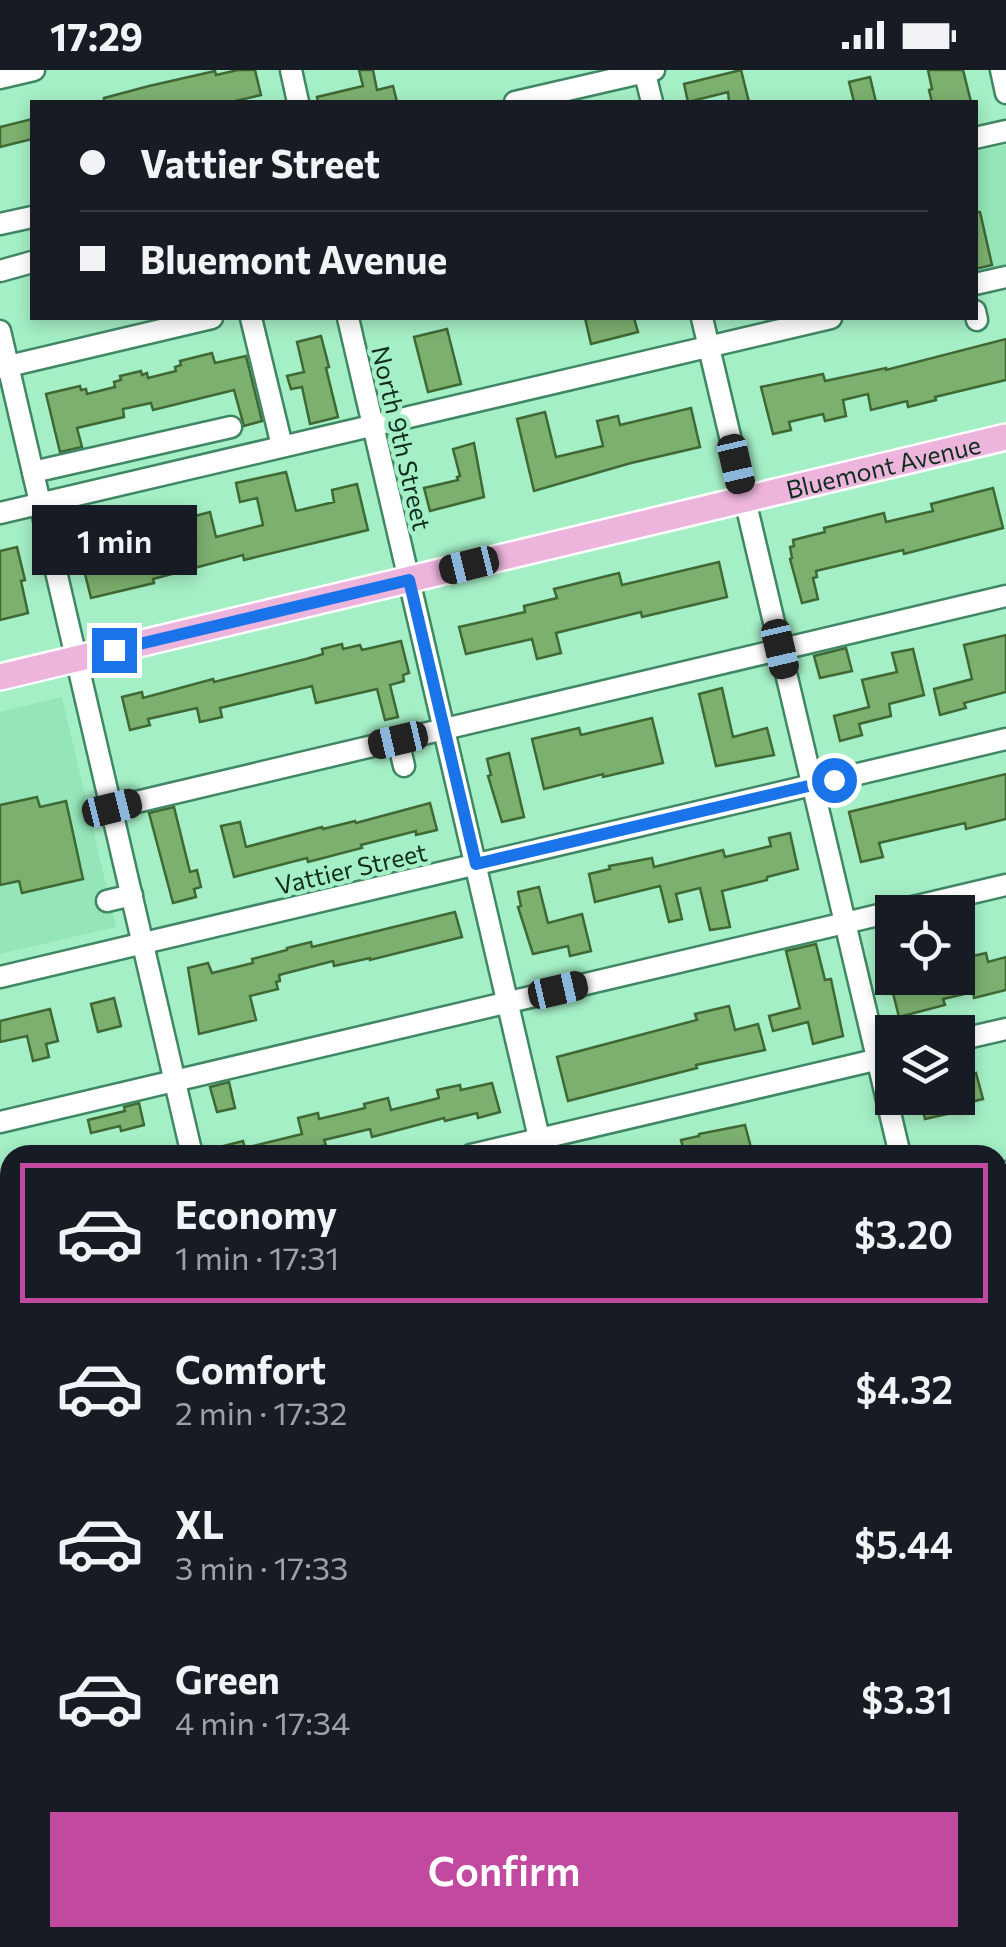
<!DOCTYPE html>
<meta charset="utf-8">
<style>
:root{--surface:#171b24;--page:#20242c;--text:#f1f3f6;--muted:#9ea1a6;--line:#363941;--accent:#c14aa0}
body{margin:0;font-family:Commissioner,sans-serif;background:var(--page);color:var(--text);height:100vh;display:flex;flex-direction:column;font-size:38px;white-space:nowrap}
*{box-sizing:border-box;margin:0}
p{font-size:32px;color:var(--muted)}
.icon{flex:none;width:55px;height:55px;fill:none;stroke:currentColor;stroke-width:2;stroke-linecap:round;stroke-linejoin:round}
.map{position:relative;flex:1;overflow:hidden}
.panel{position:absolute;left:0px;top:1075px;width:1008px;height:802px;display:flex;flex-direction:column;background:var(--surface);border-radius:30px 30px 0 0;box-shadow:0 5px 15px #0003}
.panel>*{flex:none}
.hud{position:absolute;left:30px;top:30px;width:948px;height:220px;border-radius:0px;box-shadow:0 5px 15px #0003;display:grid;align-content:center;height:220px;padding:0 50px;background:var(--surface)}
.tools{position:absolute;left:875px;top:825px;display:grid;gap:20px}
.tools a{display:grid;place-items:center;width:100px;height:100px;border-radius:0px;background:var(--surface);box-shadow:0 5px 15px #0003;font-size:50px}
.end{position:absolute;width:45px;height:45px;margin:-22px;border:12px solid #1a73e8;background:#fff;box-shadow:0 0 0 5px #fff}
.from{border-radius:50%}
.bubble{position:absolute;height:70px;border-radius:0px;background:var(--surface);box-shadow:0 5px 15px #0003;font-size:32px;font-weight:600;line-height:70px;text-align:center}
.car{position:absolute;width:30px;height:60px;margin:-30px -15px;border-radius:12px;box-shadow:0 0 8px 2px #0007;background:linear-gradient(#222 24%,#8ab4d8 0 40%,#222 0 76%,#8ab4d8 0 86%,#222 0)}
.hud b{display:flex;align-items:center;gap:35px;height:95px;font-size:38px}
.hud b+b{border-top:2px solid var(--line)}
.hud i{width:25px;height:25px;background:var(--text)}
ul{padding:18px 0 0;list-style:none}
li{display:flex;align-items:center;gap:30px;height:140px;margin:0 20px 15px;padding:0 30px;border:5px solid transparent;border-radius:0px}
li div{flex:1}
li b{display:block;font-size:38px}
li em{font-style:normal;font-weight:600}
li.on{border-color:var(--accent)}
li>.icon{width:90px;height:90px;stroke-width:1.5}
.cta{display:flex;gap:20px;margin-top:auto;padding:20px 50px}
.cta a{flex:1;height:115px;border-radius:0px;background:var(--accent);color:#fff;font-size:40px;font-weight:600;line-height:115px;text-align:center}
.status{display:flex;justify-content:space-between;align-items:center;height:70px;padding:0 50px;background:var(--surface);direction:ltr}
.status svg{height:28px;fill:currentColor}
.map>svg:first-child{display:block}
.built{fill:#94e6b9}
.building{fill:#7cb06f;stroke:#3f6835;stroke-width:2.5}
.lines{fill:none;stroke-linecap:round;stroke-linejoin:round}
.minor-casing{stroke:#408764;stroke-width:25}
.major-casing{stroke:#fff;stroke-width:30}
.minor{stroke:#fff;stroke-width:20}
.major{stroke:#edb5dc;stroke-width:25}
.route{stroke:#1a73e8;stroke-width:12}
.labels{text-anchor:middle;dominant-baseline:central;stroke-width:9;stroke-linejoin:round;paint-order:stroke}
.street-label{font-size:25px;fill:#0f2d1e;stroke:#a5efc6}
</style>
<div class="status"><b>17:29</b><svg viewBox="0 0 49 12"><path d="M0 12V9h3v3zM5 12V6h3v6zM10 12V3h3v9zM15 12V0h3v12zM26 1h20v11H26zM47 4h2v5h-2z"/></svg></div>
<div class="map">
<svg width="1006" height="1877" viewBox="0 0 1006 1877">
<rect width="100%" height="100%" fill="#a5efc6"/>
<!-- built -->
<g class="built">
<polygon points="1006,75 1006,201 975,208 975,82"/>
<polygon points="62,627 116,857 0,884 0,642"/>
</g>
<!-- building -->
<g class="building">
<polygon points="238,0 255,0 261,25 231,32 104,32 104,28 149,16 215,1 216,5"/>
<polygon points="359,0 373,0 377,20 393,16 397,32 318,32 317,27 363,16"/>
<polygon points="741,0 749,32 729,32 728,22 688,32 684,14"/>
<polygon points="928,0 963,0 971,32 932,32 929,20 932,19"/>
<polygon points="870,7 876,32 854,32 849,12"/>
<polygon points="32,49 32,69 0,77 0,57"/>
<polygon points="975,142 980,142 992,195 975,199"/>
<polygon points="585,248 634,248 638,262 591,274"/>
<polygon points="447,259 461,314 428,322 414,267"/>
<polygon points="321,266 329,297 326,298 338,347 310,354 302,317 291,319 287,306 304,302 297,272"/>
<polygon points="1006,269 1006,310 935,327 936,330 908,337 907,331 871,340 868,324 843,330 846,346 825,351 823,344 789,352 791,360 773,364 761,317 823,304 825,311 886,298 886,300"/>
<polygon points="212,283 215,293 246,286 262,351 244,356 234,320 153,340 151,333 123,339 124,347 77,358 82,377 60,382 46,324 80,316 81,320 86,319 87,324 115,317 114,312 121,310 120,306 141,301 142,305 147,303 148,308 176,301 175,297 181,295 180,291"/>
<polygon points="691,338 700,377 631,393 534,421 517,349 545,342 556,387 603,376 597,351 618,346 620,355"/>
<polygon points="474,373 484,427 430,441 424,418 458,410 457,407 460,406 453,379"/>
<polygon points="286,402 296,441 334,432 332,420 357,414 368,460 244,490 243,485 153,509 154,513 91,528 82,492 145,477 146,480 196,468 191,447 210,442 216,467 263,455 257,428 240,432 236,413"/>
<polygon points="993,418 1003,458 904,484 903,480 816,501 817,507 813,508 818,529 802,533 790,489 792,488 790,477 794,476 793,470 825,462 824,458 884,443 886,452 933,441 931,434"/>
<polygon points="17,477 25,510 21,511 28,543 0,550 0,481"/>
<polygon points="719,492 727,527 642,547 641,542 556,563 561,583 537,589 532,569 466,584 459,557 525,542 524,536 557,528 554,519 619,503 622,515"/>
<polygon points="1006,565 1006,622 964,633 966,638 940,645 934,619 972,609 964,575"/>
<polygon points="401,571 409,603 403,605 404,611 390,615 398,647 385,650 377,619 316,633 312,616 220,638 222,647 200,652 197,638 148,649 150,655 130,660 122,627 142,622 143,628 213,609 214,612 306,589 323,584 322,579 342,574 343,579 360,575 362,580"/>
<polygon points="846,578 852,601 820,608 814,586"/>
<polygon points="913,579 924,625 889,634 891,646 859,654 862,665 840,671 834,646 869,637 862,610 897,602 892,583"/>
<polygon points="722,618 733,667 767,658 774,685 716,696 699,624"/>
<polygon points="652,648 663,693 603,707 603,704 544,719 532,669 579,658 581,665"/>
<polygon points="509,683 524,747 502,752 488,706 491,705 487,689"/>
<polygon points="1006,704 1006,749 966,759 965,753 879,773 883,787 861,792 849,742"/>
<polygon points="37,727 40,737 66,731 83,809 22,823 19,811 0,815 0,735"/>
<polygon points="430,733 437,760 416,765 416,761 361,775 362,778 308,792 307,788 234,807 221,756 240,752 246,777 322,757 323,759 355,751 356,753"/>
<polygon points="174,737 190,802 197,800 201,817 194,819 196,827 173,833 149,743"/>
<polygon points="790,763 798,799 767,807 767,810 722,821 730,857 710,860 700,818 676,824 682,849 669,852 660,816 595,832 589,804 610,799 609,796 652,788 654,797 723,780 725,787 771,776 769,768"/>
<polygon points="539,817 548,853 582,844 591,881 570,886 568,876 533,884 518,837 521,836 518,822"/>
<polygon points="455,842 462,867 370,890 370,888 334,896 333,891 279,905 280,911 276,912 278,919 250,926 256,950 199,964 188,898 208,893 212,903 253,893 252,889 287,880 287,878 311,872 312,877"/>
<polygon points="816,874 825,910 831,909 843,966 813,974 808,952 773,961 769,946 800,938 786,881"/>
<polygon points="986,883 988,892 1006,887 1006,920 974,928 973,922 943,929 945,935 899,947 891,915 920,908 969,908 964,888"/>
<polygon points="114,928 121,956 98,962 91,934"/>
<polygon points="729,936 735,960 758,954 765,980 696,995 697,998 568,1031 557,987 697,950 695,944"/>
<polygon points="50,939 58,971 46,974 49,987 33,991 27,966 0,972 0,951"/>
<polygon points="976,1003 983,1029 946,1038 947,1044 925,1049 920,1028 958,1028 958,1008"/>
<polygon points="229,1012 235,1038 217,1042 210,1017"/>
<polygon points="492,1013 500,1042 478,1048 477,1043 445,1051 444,1048 372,1067 370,1059 324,1070 326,1075 284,1085 208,1085 208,1080 243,1071 245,1078 302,1064 298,1048 318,1043 319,1049 365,1038 364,1034 388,1028 391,1040 439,1028 437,1020 460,1015 461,1020"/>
<polygon points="139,1033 144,1055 121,1061 120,1056 91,1063 88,1050 125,1041 124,1037"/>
<polygon points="745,1055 753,1085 685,1085 681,1070 699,1066 699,1064"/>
</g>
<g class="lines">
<defs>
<g id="minor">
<polyline points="291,0 298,32"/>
<polyline points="644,0 652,32"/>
<polyline points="1001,0 1006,23"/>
<polyline points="0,8 34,0"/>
<polyline points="515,32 654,0"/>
<polyline points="975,68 1006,61"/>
<polyline points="0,154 32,147"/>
<polyline points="0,201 32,192"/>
<polyline points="975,214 1006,207"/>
<polyline points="975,241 977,250"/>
<polyline points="251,248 282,376"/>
<polyline points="348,248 543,1085"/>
<polyline points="702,248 900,1085"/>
<polyline points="0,261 192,1085"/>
<polyline points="0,298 212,248"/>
<polyline points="33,402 231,357"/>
<polyline points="0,443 831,248"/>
<polyline points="48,467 131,448"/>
<polyline points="398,670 404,696"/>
<polyline points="111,738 1006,526"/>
<polyline points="107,831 132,825"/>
<polyline points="0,907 1006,669"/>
<polyline points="958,970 1006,959"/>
<polyline points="0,1052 1006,815"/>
<polyline points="471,1085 892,986"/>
<polyline points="998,1104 1006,1102"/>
<polyline points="0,1197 10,1194"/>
<polyline points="998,1250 1006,1248"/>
<polyline points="0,1341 10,1339"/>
<polyline points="998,1394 1006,1392"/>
<polyline points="0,1486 10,1484"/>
<polyline points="998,1495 1006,1530"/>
<polyline points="0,1631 10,1628"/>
<polyline points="998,1683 1006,1681"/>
<polyline points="0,1775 10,1772"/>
<polyline points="998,1827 1006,1825"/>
<polyline points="0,1854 5,1877"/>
<polyline points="373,1868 376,1877"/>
<polyline points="726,1868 728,1877"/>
<polyline points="185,1877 223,1868"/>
<polyline points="785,1877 825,1868"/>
</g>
<g id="major">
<path id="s1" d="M0,607L1006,367"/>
</g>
</defs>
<!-- minor casing -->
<use href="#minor" class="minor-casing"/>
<!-- major casing -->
<use href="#major" class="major-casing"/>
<!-- minor -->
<use href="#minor" class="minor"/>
<!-- major -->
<use href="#major" class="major"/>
</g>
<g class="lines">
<!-- route -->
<polyline class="route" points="114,580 409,510 476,794 834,710"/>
</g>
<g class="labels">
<!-- street labels -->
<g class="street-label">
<text transform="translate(402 368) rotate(77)">North 9th Street</text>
<text stroke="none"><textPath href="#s1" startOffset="908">Bluemont Avenue</textPath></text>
<text transform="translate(351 798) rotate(-13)">Vattier Street</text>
</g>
</g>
</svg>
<div class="tools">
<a><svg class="icon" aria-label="locate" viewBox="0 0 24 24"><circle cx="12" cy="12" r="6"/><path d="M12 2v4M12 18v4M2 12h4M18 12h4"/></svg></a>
<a><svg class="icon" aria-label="layers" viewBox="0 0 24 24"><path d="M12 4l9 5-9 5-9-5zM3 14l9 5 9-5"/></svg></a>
</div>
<i class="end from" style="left:834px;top:710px"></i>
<i class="end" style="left:114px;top:580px"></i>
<div class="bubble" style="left:32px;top:435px;width:165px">1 min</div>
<i class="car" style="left:736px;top:394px;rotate:167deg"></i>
<i class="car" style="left:469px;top:495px;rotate:256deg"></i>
<i class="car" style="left:780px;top:579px;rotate:167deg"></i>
<i class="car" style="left:398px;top:670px;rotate:257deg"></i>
<i class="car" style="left:112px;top:738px;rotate:76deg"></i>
<i class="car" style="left:558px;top:920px;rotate:77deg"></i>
<div class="hud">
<b><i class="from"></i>Vattier Street</b>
<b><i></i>Bluemont Avenue</b>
</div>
<section class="panel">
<ul>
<li class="on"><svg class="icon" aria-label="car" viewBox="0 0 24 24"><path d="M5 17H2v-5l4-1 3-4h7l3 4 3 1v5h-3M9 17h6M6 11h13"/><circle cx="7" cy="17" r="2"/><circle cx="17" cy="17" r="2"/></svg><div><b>Economy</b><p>1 min · 17:31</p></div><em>$3.20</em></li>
<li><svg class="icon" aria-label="car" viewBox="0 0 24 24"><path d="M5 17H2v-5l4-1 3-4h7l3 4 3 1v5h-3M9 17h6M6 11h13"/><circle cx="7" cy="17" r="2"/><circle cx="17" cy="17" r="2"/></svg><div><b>Comfort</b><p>2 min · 17:32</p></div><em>$4.32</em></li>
<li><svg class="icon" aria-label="car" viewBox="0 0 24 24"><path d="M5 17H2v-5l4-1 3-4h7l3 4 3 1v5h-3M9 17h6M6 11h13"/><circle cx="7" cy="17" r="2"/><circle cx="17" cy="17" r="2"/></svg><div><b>XL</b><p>3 min · 17:33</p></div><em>$5.44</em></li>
<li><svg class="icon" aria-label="car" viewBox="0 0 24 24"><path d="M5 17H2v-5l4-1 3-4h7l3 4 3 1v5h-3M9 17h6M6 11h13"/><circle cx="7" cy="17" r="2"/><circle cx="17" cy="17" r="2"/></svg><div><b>Green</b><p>4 min · 17:34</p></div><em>$3.31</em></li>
</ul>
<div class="cta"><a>Confirm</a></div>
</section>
</div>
